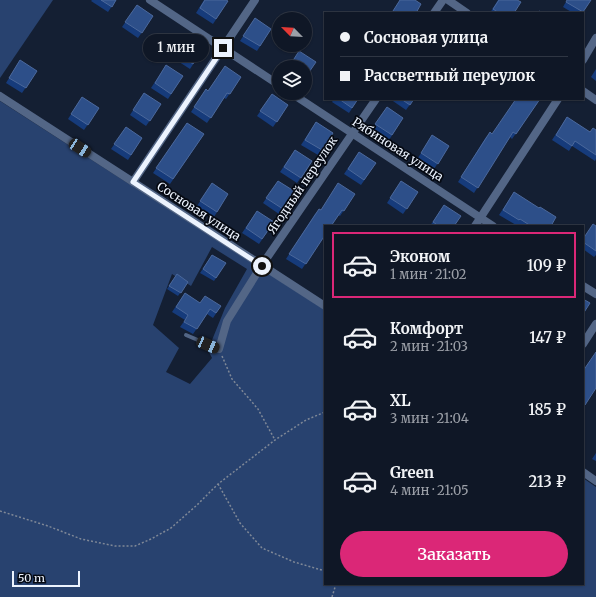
<!DOCTYPE html>
<html lang="ru">
<meta charset="utf-8">
<style>
:root{--surface:#0f1726;--page:#18202e;--text:#f1f3f6;--muted:#9b9fa7;--line:#2f3643;--accent:#db2777}
body{margin:0;font-family:Merriweather,serif;background:var(--page);color:var(--text);height:100vh;display:flex;flex-direction:column;font-size:15px;white-space:nowrap}
*{box-sizing:border-box;margin:0}
p{font-size:13px;color:var(--muted)}
.icon{flex:none;width:22px;height:22px;fill:none;stroke:currentColor;stroke-width:2;stroke-linecap:round;stroke-linejoin:round}
.map{position:relative;flex:1;overflow:hidden}
.sheet{position:absolute;left:324px;top:225px;width:260px;height:360px;display:flex;flex-direction:column;background:var(--surface);border-radius:0px;box-shadow:0 1px 3px #0004,0 0 0 1px var(--line)}
.sheet>*{flex:none}
.banner{position:absolute;left:324px;top:12px;width:260px;height:88px;border-radius:0px;box-shadow:0 1px 3px #0004,0 0 0 1px var(--line);display:grid;align-content:center;height:88px;padding:0 16px;background:var(--surface)}
.needle{width:26px;rotate:294deg}
.controls{position:absolute;left:272px;top:12px;display:grid;gap:8px}
.controls a{display:grid;place-items:center;width:40px;height:40px;border-radius:50%;background:var(--surface);box-shadow:0 1px 3px #0004,0 0 0 1px var(--line);font-size:20px}
.scale{position:absolute;left:12px;bottom:10px;width:68px;box-sizing:border-box;padding-left:4px;border:2px solid #ecf3fe;border-top:0;font-size:11px;line-height:14px;white-space:nowrap;color:#ecf3fe;-webkit-text-stroke:3px #050912;paint-order:stroke}
.end{position:absolute;width:18px;height:18px;margin:-9px;border:5px solid #ecf3fe;background:#111;box-shadow:0 0 0 2px #111}
.from{border-radius:50%}
.bubble{position:absolute;height:28px;border-radius:14px;background:var(--surface);box-shadow:0 1px 3px #0004,0 0 0 1px var(--line);font-size:13px;font-weight:600;line-height:28px;text-align:center}
.car{position:absolute;width:12px;height:24px;margin:-12px -6px;border-radius:5px;box-shadow:0 0 3px 1px #0007;background:linear-gradient(#222 24%,#8ab4d8 0 40%,#222 0 76%,#8ab4d8 0 86%,#222 0)}
.banner b{display:flex;align-items:center;gap:14px;height:38px;font-size:15px}
.banner b+b{border-top:1px solid var(--line)}
.banner i{width:10px;height:10px;background:var(--text)}
ul{padding:7px 0 0;list-style:none}
li{display:flex;align-items:center;gap:12px;height:66px;margin:0 8px 6px;padding:0 8px;border:2px solid transparent;border-radius:0px}
li div{flex:1}
li b{display:block;font-size:15px}
li em{font-style:normal;font-weight:600}
li.selected{border-color:var(--accent)}
li>.icon{width:36px;height:36px;stroke-width:1.5}
.primary-button{display:flex;gap:8px;margin-top:auto;padding:8px 16px}
.primary-button a{flex:1;height:46px;border-radius:24px;background:var(--accent);color:#fff;font-size:16px;font-weight:600;line-height:46px;text-align:center}
.map>svg:first-child{display:block}
.green{fill:#28426f;fill-rule:evenodd}
.lines{fill:none;stroke-linecap:round;stroke-linejoin:round}
.path{stroke:#7f8897;stroke-width:1.5;stroke-dasharray:2 2;stroke-linecap:butt}
.lane{stroke:#536686;stroke-width:4}
.street{stroke:#536686;stroke-width:8}
.wall{fill:#163b7b}
.building{fill:#2d4f89;stroke:#4b689b}
.route{stroke:#ecf3fe;stroke-width:5}
.labels{text-anchor:middle;dominant-baseline:central;stroke-width:3.5;stroke-linejoin:round;paint-order:stroke}
.street-label{font-size:12px;fill:#ecf3fe;stroke:#050912}
</style>
<div class="map">
<svg width="596" height="597" viewBox="0 0 596 597">
<rect width="100%" height="100%" fill="#141f33"/>
<!-- green -->
<g class="green">
<polygon points="0,0 53,0 0,78"/>
<path d="M0,101L325,310V584H583V478L596,487V597H0ZM212,247L247,269L225,308L208,350L212,358L190,384L166,372L179,348L153,325L172,274L191,286Z"/>
</g>
<g class="lines">
<!-- path -->
<g class="path">
<polyline points="222,356 232,379 258,409 275,440"/>
<polyline points="218,484 240,523 262,548 294,562 325,571"/>
<polyline points="0,511 48,526 81,539 115,546 135,546 151,539 171,528 197,505 218,484 275,440 306,420 325,412"/>
<polyline points="332,597 336,584"/>
</g>
<!-- lane -->
<polyline class="lane" points="186,335 219,349"/>
<!-- street -->
<g class="street">
<polyline points="150,0 279,85"/>
<polyline points="448,0 467,13"/>
<polyline points="434,13 443,0"/>
<polyline points="583,60 596,38"/>
<polyline points="583,91 596,100"/>
<polyline points="291,93 493,226"/>
<polyline points="0,96 325,306"/>
<polyline points="133,182 255,0"/>
<polyline points="475,226 558,99"/>
<polyline points="583,286 596,294"/>
<polyline points="583,344 596,324"/>
<polyline points="219,349 227,321 262,265 376,99"/>
<polyline points="583,472 596,481"/>
</g>
</g>
<!-- wall -->
<g class="wall">
<polygon points="92,0 116,0 108,12 91,1"/>
<polygon points="204,0 228,1 213,24 196,13"/>
<polygon points="400,0 416,13 392,13"/>
<polygon points="498,0 514,13 490,13"/>
<polygon points="567,0 591,0 582,13 573,13 563,7"/>
<polygon points="137,5 153,16 138,38 122,27"/>
<polygon points="255,18 271,29 257,51 240,41"/>
<polygon points="188,35 205,46 190,69 173,58"/>
<polygon points="20,60 37,71 22,93 6,83"/>
<polygon points="166,65 183,76 168,99 151,88"/>
<polygon points="596,69 596,81 591,77"/>
<polygon points="241,77 226,99 224,98 207,123 191,112 206,89 208,91"/>
<polygon points="144,93 161,104 146,126 130,115"/>
<polygon points="272,94 288,105 273,127 257,116"/>
<polygon points="82,97 99,108 84,130 68,119"/>
<polygon points="334,99 358,99 349,113 332,102"/>
<polygon points="390,99 414,99 406,110"/>
<polygon points="540,99 512,139 510,137 474,193 458,182 486,137 492,134"/>
<polygon points="387,107 403,118 389,140 372,129"/>
<polygon points="567,117 590,132 596,130 596,159 595,161 572,146 569,151 552,140"/>
<polygon points="316,122 333,133 318,155 301,145"/>
<polygon points="187,123 204,134 170,184 153,173"/>
<polygon points="126,127 142,138 128,160 111,149"/>
<polygon points="432,135 449,146 434,169 418,158"/>
<polygon points="295,150 312,161 297,183 280,172"/>
<polygon points="359,152 376,163 361,185 344,174"/>
<polygon points="278,181 294,191 279,214 263,203"/>
<polygon points="401,181 418,192 403,214 387,203"/>
<polygon points="212,183 228,194 214,217 197,206"/>
<polygon points="514,192 551,226 520,226 517,224 516,225 499,215"/>
<polygon points="355,194 340,216 338,215 302,269 286,259 315,214 321,210"/>
<polygon points="444,205 454,226 430,226"/>
<polygon points="257,211 274,222 259,244 242,233"/>
<polygon points="596,226 596,255 594,257 583,249 583,238"/>
<polygon points="212,255 226,263 214,281 200,273"/>
<polygon points="177,274 188,282 178,296 167,289"/>
<polygon points="185,293 200,303 221,306 213,318 207,314 193,334 180,327 185,320 172,312"/>
<polygon points="596,453 596,461 592,459"/>
</g>
<!-- building -->
<g class="building">
<polygon points="101,0 116,0 112,7"/>
<polygon points="205,0 226,0 228,1 216,19 200,8"/>
<polygon points="400,0 415,0 421,4 416,13 397,13 393,11"/>
<polygon points="499,0 517,0 521,2 514,13 499,13 493,9"/>
<polygon points="567,0 591,0 583,12 566,2"/>
<polygon points="137,5 153,16 142,33 125,22"/>
<polygon points="539,11 543,13 537,13"/>
<polygon points="255,18 271,29 260,46 243,36"/>
<polygon points="188,35 205,46 193,64 177,53"/>
<polygon points="299,51 316,62 305,78 305,67 289,67"/>
<polygon points="20,60 37,71 26,88 9,78"/>
<polygon points="166,65 183,76 171,94 155,83"/>
<polygon points="225,66 241,77 230,94 227,93 211,118 194,107 206,89 208,91"/>
<polygon points="144,93 161,104 150,121 133,110"/>
<polygon points="272,94 288,105 277,122 260,111"/>
<polygon points="82,97 99,108 88,125 71,114"/>
<polygon points="339,99 358,99 352,108"/>
<polygon points="401,99 414,99 410,105"/>
<polygon points="516,99 540,99 516,134 513,132 478,188 461,177 490,132 492,134"/>
<polygon points="387,107 403,118 392,135 375,124"/>
<polygon points="567,117 590,132 593,128 596,130 596,155 575,141 572,146 556,135"/>
<polygon points="316,122 333,133 322,150 305,140"/>
<polygon points="187,123 204,134 173,179 156,168"/>
<polygon points="126,127 142,138 131,155 114,144"/>
<polygon points="432,135 449,146 438,164 421,153"/>
<polygon points="295,150 312,161 301,178 284,167"/>
<polygon points="359,152 376,163 364,180 348,169"/>
<polygon points="278,181 294,191 283,209 266,198"/>
<polygon points="401,181 418,192 407,209 390,198"/>
<polygon points="212,183 228,194 217,212 200,201"/>
<polygon points="338,183 355,194 344,211 342,210 331,226 325,226 325,235 306,264 289,254 319,209 321,210"/>
<polygon points="514,192 539,208 540,207 556,217 551,226 531,226 520,219 519,220 503,210"/>
<polygon points="444,205 461,216 454,226 435,226 436,224 433,222"/>
<polygon points="257,211 274,222 262,239 246,228"/>
<polygon points="593,224 596,226 596,251 583,242 583,239"/>
<polygon points="212,255 226,263 216,278 203,269"/>
<polygon points="177,274 188,282 181,293 169,286"/>
<polygon points="185,293 200,303 205,296 221,306 216,313 210,309 197,329 184,322 188,315 176,307"/>
<polygon points="583,299 590,303 583,314"/>
<polygon points="596,352 596,388 585,405 583,404 583,371"/>
</g>
<g class="lines">
<!-- route -->
<polyline class="route" points="223,48 133,182 262,266"/>
</g>
<g class="labels">
<!-- street labels -->
<g class="street-label">
<text transform="translate(398 149) rotate(33)">Рябиновая улица</text>
<text transform="translate(302 185) rotate(-56)">Ягодный переулок</text>
<text transform="translate(199 211) rotate(33)">Сосновая улица</text>
</g>
</g>
</svg>
<div class="controls">
<a><svg class="needle" viewBox="-14 -14 28 28"><path d="M0-13l5 13h-10z" fill="#e53935"/><path d="M0 13l5-13h-10z" fill="#9b9fa7"/></svg></a>
<a><svg class="icon" aria-label="layers" viewBox="0 0 24 24"><path d="M12 4l9 5-9 5-9-5zM3 14l9 5 9-5"/></svg></a>
</div>
<div class="scale">50 m</div>
<i class="end from" style="left:262px;top:266px"></i>
<i class="end" style="left:223px;top:48px"></i>
<div class="bubble" style="left:143px;top:34px;width:66px">1 мин</div>
<i class="car" style="left:80px;top:148px;rotate:123deg"></i>
<i class="car" style="left:208px;top:345px;rotate:113deg"></i>
<div class="banner">
<b><i class="from"></i>Сосновая улица</b>
<b><i></i>Рассветный переулок</b>
</div>
<section class="sheet">
<ul>
<li class="selected"><svg class="icon" aria-label="car" viewBox="0 0 24 24"><path d="M5 17H2v-5l4-1 3-4h7l3 4 3 1v5h-3M9 17h6M6 11h13"/><circle cx="7" cy="17" r="2"/><circle cx="17" cy="17" r="2"/></svg><div><b>Эконом</b><p>1 мин · 21:02</p></div><em>109 ₽</em></li>
<li><svg class="icon" aria-label="car" viewBox="0 0 24 24"><path d="M5 17H2v-5l4-1 3-4h7l3 4 3 1v5h-3M9 17h6M6 11h13"/><circle cx="7" cy="17" r="2"/><circle cx="17" cy="17" r="2"/></svg><div><b>Комфорт</b><p>2 мин · 21:03</p></div><em>147 ₽</em></li>
<li><svg class="icon" aria-label="car" viewBox="0 0 24 24"><path d="M5 17H2v-5l4-1 3-4h7l3 4 3 1v5h-3M9 17h6M6 11h13"/><circle cx="7" cy="17" r="2"/><circle cx="17" cy="17" r="2"/></svg><div><b>XL</b><p>3 мин · 21:04</p></div><em>185 ₽</em></li>
<li><svg class="icon" aria-label="car" viewBox="0 0 24 24"><path d="M5 17H2v-5l4-1 3-4h7l3 4 3 1v5h-3M9 17h6M6 11h13"/><circle cx="7" cy="17" r="2"/><circle cx="17" cy="17" r="2"/></svg><div><b>Green</b><p>4 мин · 21:05</p></div><em>213 ₽</em></li>
</ul>
<div class="primary-button"><a>Заказать</a></div>
</section>
</div>
